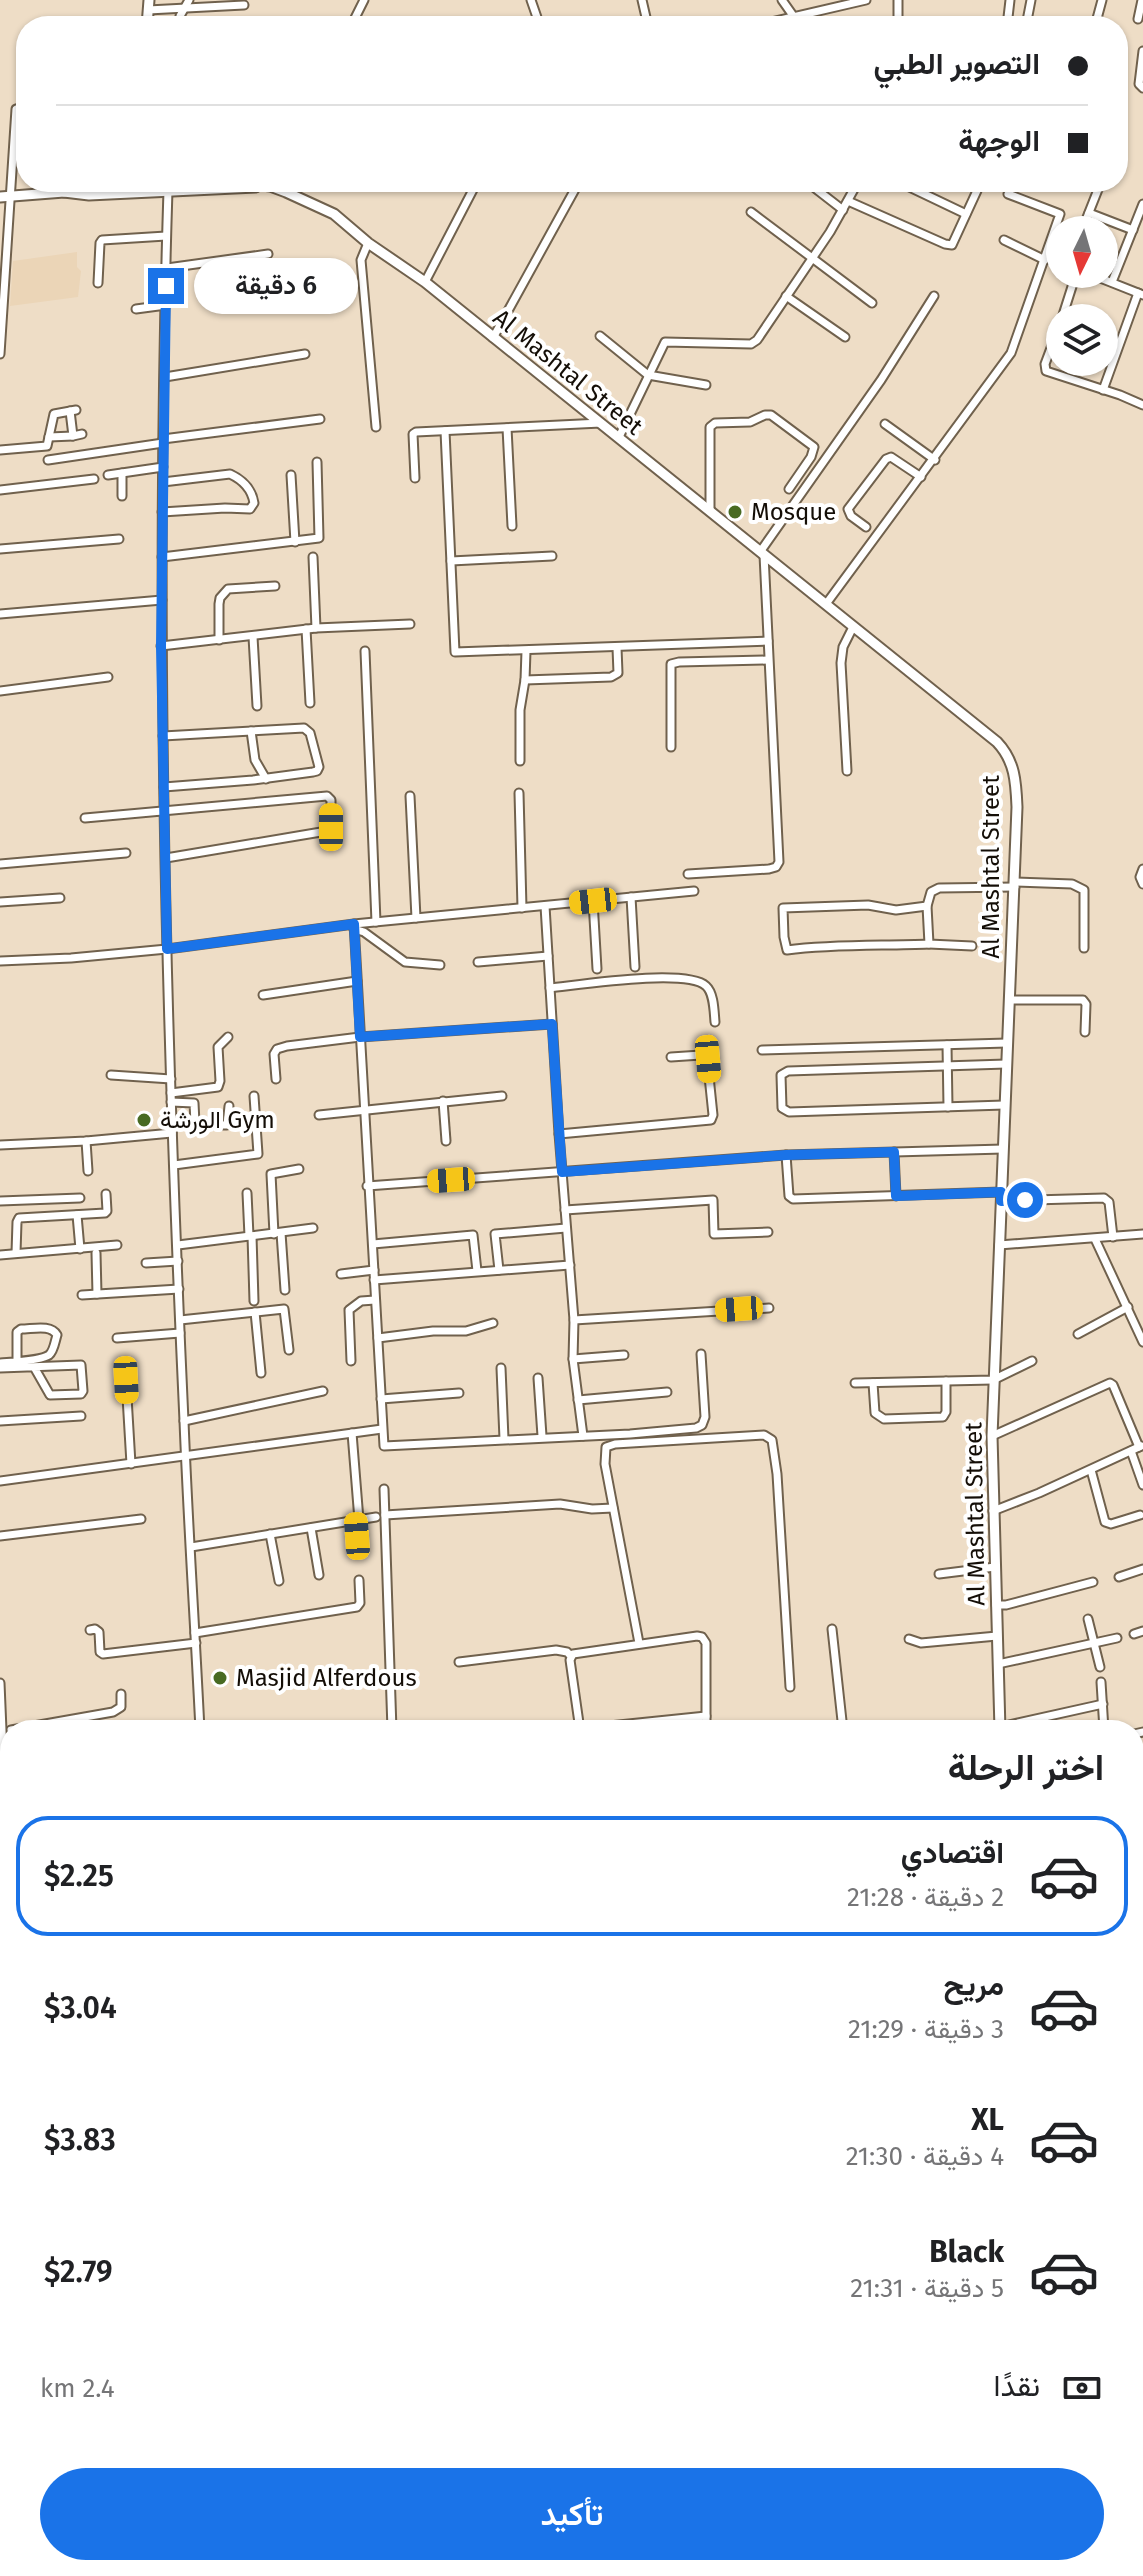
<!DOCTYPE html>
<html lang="ar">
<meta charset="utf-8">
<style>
:root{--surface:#fff;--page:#f6f6f6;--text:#202124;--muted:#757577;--line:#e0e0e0;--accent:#1a73e8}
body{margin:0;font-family:"Fira Sans",Vazirmatn,sans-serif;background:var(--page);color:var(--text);direction:rtl;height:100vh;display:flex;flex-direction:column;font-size:30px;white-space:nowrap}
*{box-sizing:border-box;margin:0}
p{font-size:26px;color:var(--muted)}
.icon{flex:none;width:44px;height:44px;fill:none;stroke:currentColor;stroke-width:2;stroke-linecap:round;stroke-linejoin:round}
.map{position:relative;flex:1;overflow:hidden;direction:ltr}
.sheet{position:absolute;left:0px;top:1720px;width:1144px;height:856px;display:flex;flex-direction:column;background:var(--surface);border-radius:32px 32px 0 0;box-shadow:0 2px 6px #0004;direction:rtl}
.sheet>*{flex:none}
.hud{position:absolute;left:16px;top:16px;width:1112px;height:176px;border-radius:32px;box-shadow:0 2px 6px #0004;direction:rtl;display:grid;align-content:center;height:176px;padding:0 40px;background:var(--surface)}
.needle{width:52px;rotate:185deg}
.controls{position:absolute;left:1046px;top:216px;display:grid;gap:16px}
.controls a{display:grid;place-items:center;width:72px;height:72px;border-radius:50%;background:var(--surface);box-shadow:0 2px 6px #0004;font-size:40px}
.end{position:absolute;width:36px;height:36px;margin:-18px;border:10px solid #1a73e8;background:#fff;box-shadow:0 0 0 4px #fff}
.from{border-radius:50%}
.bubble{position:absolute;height:56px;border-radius:28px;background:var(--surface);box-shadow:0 2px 6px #0004;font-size:26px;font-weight:600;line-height:56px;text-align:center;direction:rtl}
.car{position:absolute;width:24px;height:48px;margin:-24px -12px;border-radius:10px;box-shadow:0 0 6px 2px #0007;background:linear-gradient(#f5c518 24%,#345 0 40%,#f5c518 0 76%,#345 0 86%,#f5c518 0)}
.hud b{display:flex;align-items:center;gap:28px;height:76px;font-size:30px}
.hud b+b{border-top:2px solid var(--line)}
.hud i{width:20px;height:20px;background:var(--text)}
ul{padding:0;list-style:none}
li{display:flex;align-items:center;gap:24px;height:120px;margin:0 16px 12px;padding:0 24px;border:4px solid transparent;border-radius:32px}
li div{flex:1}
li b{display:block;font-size:30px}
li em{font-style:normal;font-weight:600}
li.on{border-color:var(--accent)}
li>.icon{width:72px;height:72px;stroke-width:1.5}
h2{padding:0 40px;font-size:36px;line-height:96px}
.pay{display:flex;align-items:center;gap:20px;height:88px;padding:0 40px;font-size:30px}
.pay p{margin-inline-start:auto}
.button{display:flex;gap:16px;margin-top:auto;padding:16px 40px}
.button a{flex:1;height:92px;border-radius:48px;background:var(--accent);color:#fff;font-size:32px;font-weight:600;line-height:92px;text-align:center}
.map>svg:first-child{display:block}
.built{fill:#ebd5b7}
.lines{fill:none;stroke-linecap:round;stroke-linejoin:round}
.minor-casing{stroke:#70614d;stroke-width:11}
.major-casing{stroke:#70614d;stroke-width:13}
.highway-casing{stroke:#70614d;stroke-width:14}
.minor{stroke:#fff;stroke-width:7}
.major{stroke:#fff;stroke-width:9}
.highway{stroke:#fff;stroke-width:10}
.route{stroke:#1a73e8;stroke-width:10}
.poi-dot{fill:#486a22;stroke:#fff;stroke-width:3}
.labels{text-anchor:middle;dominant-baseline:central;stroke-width:8;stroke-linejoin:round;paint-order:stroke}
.street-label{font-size:24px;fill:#140e07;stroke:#fff}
.poi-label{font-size:24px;fill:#140e07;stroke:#fff;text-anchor:start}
</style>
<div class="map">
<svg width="1143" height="2576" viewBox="0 0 1143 2576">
<rect width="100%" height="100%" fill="#eeddc6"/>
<!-- built -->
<polygon class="built" points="77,252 77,267 81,271 78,297 10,306 13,261"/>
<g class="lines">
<defs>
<g id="minor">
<polyline points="531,0 540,26"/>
<polyline points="642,0 648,26"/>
<polyline points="782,0 794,17"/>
<polyline points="148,10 244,5"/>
<polyline points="1138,19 1142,0"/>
<polyline points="179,26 180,16 189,0"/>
<polyline points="351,26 364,0"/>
<polyline points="754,26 866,0"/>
<polyline points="898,26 898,0"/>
<polyline points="1007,26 1010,0"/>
<polyline points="1026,26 1031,0"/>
<polyline points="1095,26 1102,0"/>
<polyline points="1143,51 1139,84 1143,88"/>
<polyline points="807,182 843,210"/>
<polyline points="899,182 966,214"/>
<path d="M168,190C155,600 165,1011 184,1421C188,1524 195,1627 200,1730"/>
<polyline points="848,201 945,244 952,245 981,182"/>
<polyline points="751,212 872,303"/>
<polyline points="1089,213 1133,230"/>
<polyline points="1082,230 1101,182"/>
<polyline points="1004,240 1045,260"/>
<polyline points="368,243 361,260 376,427"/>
<polyline points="167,268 268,254"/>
<polyline points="1090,274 1143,295"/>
<polyline points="425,282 477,182"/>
<polyline points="1112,282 1143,204"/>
<polyline points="98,283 100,243 102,240 166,236"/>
<polyline points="786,296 845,337"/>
<polyline points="136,309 166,305"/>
<polyline points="1062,318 1076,274"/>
<polyline points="1060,324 1045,364 1046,371 1120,395 1143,405"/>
<polyline points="600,336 648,375 706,385"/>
<polyline points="493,338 579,182"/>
<polyline points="0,354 16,109 26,106"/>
<polyline points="165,377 305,354"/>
<polyline points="1103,390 1138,293"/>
<polyline points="70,411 73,436 82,434"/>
<polyline points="885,424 935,460"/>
<polyline points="507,428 512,526"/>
<polyline points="445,431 455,652 768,641"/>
<polyline points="49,437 73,436"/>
<polyline points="619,437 665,342 751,344 757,340 830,232 858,182"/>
<polyline points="163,439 320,419"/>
<polyline points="0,450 47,446 54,414 76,410"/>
<polyline points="48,460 163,443"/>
<polyline points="122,473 122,496"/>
<polyline points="108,475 163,467"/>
<polyline points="291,475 295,542"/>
<polyline points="415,478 413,434 416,432 601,423"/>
<polyline points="0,490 94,479"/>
<polyline points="710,511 710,427 715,423 750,422 765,415 771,415 814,447 811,457 789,489"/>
<path d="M162,512L225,508L250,509L254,503C252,490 243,480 230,474L163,482"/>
<polyline points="866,527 851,516 848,509 886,459 891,457 921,477"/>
<polyline points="0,549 119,539"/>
<polyline points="760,552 881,380 934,296"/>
<polyline points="162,557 319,538 317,462"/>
<polyline points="313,557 316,628"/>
<polyline points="451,561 552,556"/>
<polyline points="826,604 1011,353 1060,214 1008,194"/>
<polyline points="0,614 162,600"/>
<polyline points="306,629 310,703"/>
<polyline points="253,637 257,706"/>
<polyline points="219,640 219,604 220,598 228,589 275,586"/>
<polyline points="161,646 316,628 410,624"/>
<polyline points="365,651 376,922"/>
<polyline points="525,680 611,677 618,673 617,648"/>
<polyline points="0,691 108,677"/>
<polyline points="251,731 255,760 266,779"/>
<polyline points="163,736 304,728 310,733 319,767 317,771 313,772 253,780 164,787"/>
<polyline points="671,747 671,664 679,662 768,660"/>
<polyline points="520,761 520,710 525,680 526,651"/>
<polyline points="847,771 841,663 843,647 853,627"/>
<polyline points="519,793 522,908"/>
<polyline points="410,796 416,918"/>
<polyline points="85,818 327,796 331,800 331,827 327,831 166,858"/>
<polyline points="0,864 126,853"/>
<polyline points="1143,869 1140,877 1143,884"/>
<polyline points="688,874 769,869 776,867 779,862 764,555"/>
<polyline points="1015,882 1072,884 1084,890 1084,948"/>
<polyline points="631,897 635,967"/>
<polyline points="593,901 597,969"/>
<polyline points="0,902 60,898"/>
<polyline points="545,906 559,1134 574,1320 573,1359 583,1436"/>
<path d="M927,906L896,910L868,905L783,908L784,937L787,950C834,944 882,946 929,944"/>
<polyline points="354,924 384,1446 630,1434 696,1428 702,1425 705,1417 701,1354"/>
<polyline points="354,929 364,932 405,962 440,965"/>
<polyline points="972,946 929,944 927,906 931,892 939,888 1015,887"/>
<polyline points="0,961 71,958 167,949 354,924 694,891"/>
<polyline points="478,962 548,956"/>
<path d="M550,988C579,985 686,968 706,986C714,993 714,1011 715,1022"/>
<polyline points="263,995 357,981"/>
<polyline points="1009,1000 1083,1000 1086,1004 1085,1032"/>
<polyline points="947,1045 948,1107"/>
<polyline points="762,1050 1007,1043"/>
<polyline points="111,1075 171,1079"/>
<polyline points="276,1079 274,1054 277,1049 287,1046 360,1037 552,1024"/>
<polyline points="171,1093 218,1087 220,1081 218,1047 228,1037"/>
<polyline points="443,1101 446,1141"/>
<polyline points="171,1102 194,1103 195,1123 198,1125 227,1125 229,1106"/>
<polyline points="1004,1105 789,1112 782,1108 781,1075 788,1071 1006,1064"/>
<polyline points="319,1115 502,1096"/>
<polyline points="559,1134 711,1120 713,1115 707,1057 701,1055 671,1057"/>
<polyline points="86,1141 88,1171"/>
<polyline points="0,1145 86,1141 172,1133"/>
<polyline points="894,1152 896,1196"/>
<polyline points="786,1155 789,1196 793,1199 1001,1192"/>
<polyline points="174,1165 258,1154 254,1096"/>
<polyline points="367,1186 786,1155 1003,1149"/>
<polyline points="247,1193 249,1236"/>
<polyline points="0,1201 80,1198"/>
<polyline points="1001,1201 1104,1198 1109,1202 1113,1237"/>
<polyline points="565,1210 713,1200 714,1234 768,1232"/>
<polyline points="77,1215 80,1249"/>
<polyline points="281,1233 285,1290"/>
<polyline points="274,1234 271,1174 299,1169"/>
<polyline points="252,1236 254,1301"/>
<polyline points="1095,1239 1143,1342"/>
<polyline points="373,1244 473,1235 477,1271"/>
<polyline points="178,1245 313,1228"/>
<polyline points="999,1245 1143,1234"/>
<polyline points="16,1253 17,1222 19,1218 105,1213 107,1211 106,1194"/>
<polyline points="96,1253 97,1294"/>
<polyline points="0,1255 117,1245"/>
<polyline points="146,1263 178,1261"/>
<polyline points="499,1270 495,1234 566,1228"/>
<polyline points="341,1274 374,1270"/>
<polyline points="374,1280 570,1265"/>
<polyline points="82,1295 179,1289"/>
<polyline points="255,1312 261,1373"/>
<polyline points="180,1320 284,1309 289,1350"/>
<polyline points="574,1320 769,1308"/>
<polyline points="1078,1334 1128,1307"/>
<polyline points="117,1338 180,1333"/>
<polyline points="378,1338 433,1331 466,1331 493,1323"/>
<polyline points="573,1359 624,1355"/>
<polyline points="351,1361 349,1310 361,1301 375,1300"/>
<path d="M0,1363C11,1362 41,1361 49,1355C54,1351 55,1341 57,1335C51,1324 33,1329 21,1329L17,1332V1361"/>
<polyline points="0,1368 81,1365 83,1391 81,1394 50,1395 34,1367"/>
<polyline points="501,1368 504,1439"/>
<polyline points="538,1378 542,1436"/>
<polyline points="126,1380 131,1464"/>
<polyline points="855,1383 993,1380 1032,1361"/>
<polyline points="873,1383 875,1413 884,1419 943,1417 946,1412 946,1381"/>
<polyline points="381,1399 459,1393"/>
<polyline points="578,1400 667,1392"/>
<polyline points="0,1421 81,1416"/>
<polyline points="184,1421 323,1391"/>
<polyline points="352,1433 359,1520"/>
<polyline points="992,1436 1110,1383 1113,1385 1139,1447"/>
<polyline points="1131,1451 1143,1485"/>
<polyline points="1091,1470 1105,1522 1111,1524 1140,1515"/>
<polyline points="0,1481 382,1429"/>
<polyline points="384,1489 392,1730"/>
<polyline points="993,1511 1039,1493 1141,1446"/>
<polyline points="385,1515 560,1504 592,1509 613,1508"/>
<polyline points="356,1520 358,1553"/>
<polyline points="311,1528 319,1575"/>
<polyline points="270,1534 279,1581"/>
<polyline points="0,1536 141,1519"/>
<polyline points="191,1547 376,1517"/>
<polyline points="939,1574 995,1567"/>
<polyline points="1119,1577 1143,1569"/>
<polyline points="996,1605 1006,1605 1093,1582"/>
<polyline points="1088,1619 1100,1667"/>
<polyline points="832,1629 843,1730"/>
<polyline points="90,1630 95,1629 99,1632 100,1652 103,1654 196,1643"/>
<polyline points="195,1633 357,1607 360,1603 359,1580"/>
<polyline points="1134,1634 1143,1631"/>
<polyline points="909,1639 921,1643 997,1636"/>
<polyline points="639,1643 605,1464 606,1447 615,1444 764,1435 772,1440 777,1474 790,1687"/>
<polyline points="459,1662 556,1650 567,1652 571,1656"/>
<polyline points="998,1664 1117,1638"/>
<polyline points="1101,1682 1104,1730"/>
<polyline points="0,1683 10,1920"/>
<polyline points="1000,1727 1103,1704"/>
<polyline points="580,1729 706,1716"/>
<polyline points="11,1730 113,1712 121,1707 121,1694"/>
<polyline points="580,1730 570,1660 573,1654 697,1636 702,1637 706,1643 706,1730"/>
<polyline points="1134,1734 1143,1732"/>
<polyline points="1134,1922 1143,1920"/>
<polyline points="0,1986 10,1980"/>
<polyline points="0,2020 10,2019"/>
<polyline points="0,2046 8,2045"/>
<polyline points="1134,2047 1143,2046"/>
<polyline points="1134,2085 1143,2087"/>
<polyline points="1134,2091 1143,2093"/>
<polyline points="1134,2125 1143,2127"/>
<polyline points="0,2158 10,2157"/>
<polyline points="1134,2254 1143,2255"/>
<polyline points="1137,2361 1138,2313"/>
<polyline points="1134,2416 1143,2417"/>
<polyline points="1134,2470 1143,2471"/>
<polyline points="0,2533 10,2534"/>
<polyline points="166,2566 169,2573 176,2576"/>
<polyline points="774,2566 793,2576"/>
<polyline points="918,2566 958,2576"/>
<polyline points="1098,2566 1104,2568 1105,2576"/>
<polyline points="713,2570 725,2576"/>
<polyline points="369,2571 409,2576"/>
<polyline points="59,2576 60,2566"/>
<polyline points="107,2576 111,2566"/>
<polyline points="515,2576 518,2566"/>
<polyline points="621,2576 626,2566"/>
<polyline points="673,2576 678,2566"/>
<polyline points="734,2576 739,2566"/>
<polyline points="814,2576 817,2566"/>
<polyline points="892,2576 894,2566"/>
<polyline points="996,2576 1001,2566"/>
<polyline points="1061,2576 1062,2566"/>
</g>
<g id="major">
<polyline points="147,26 149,0"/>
<path d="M240,182L270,186L286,192L334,214L368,243L425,282L997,742C1015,761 1016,782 1017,807L992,1436L1000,1730"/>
<polyline points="64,192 89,195 256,187"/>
<polyline points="0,197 64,192 137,183 196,182"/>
</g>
<g id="highway">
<polyline points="1134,1812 1143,1809"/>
<polyline points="1134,1820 1143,1818"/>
<polyline points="0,2000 10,1999"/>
<polyline points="0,2010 10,2009"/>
<polyline points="1134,2099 1143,2101"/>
<polyline points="1134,2108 1143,2110"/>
</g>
</defs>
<!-- minor casing -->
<use href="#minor" class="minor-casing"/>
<!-- major casing -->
<use href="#major" class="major-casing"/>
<!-- highway casing -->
<use href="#highway" class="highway-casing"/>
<!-- minor -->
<use href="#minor" class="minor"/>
<!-- major -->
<use href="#major" class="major"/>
<!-- highway -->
<use href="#highway" class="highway"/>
</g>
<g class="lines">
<!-- route -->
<polyline class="route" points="166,286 161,646 167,949 354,924 360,1037 552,1024 562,1172 786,1155 894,1152 896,1196 1001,1192 1001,1201 1025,1200"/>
</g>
<!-- markers -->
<g class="poi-dot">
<circle cx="735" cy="512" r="8"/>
<circle cx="144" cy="1120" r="8"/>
<circle cx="220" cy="1678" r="8"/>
</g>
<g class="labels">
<!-- street labels -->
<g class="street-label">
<text transform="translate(568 372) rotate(39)">Al Mashtal Street</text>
<text transform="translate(991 867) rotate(-90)">Al Mashtal Street</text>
<text transform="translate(975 1514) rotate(-91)">Al Mashtal Street</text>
</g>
<!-- poi labels -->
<g class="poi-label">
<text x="751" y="512">Mosque</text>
<text x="160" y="1120">الورشة Gym</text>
<text x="236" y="1678">Masjid Alferdous</text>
</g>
</g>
</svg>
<div class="controls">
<a><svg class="needle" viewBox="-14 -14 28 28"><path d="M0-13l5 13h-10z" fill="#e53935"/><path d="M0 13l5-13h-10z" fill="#757577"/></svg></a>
<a><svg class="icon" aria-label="layers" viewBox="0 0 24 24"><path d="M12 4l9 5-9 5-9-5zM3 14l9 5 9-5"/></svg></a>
</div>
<i class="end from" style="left:1025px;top:1200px"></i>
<i class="end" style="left:166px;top:286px"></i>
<div class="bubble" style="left:194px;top:258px;width:164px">6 دقيقة</div>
<i class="car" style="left:331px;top:827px;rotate:0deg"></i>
<i class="car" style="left:593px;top:901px;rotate:264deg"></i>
<i class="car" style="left:708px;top:1059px;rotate:175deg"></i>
<i class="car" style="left:451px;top:1180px;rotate:266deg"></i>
<i class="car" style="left:739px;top:1309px;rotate:266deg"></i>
<i class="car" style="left:126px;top:1380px;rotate:177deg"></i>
<i class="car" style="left:357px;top:1536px;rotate:356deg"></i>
<div class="hud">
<b><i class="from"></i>التصوير الطبي</b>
<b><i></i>الوجهة</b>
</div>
<section class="sheet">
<h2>اختر الرحلة</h2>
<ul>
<li class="on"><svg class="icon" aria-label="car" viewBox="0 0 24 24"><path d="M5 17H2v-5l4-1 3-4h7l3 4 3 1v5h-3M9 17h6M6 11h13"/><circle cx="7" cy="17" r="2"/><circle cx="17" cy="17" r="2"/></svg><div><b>اقتصادي</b><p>2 دقيقة · 21:28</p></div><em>$2.25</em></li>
<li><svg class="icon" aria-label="car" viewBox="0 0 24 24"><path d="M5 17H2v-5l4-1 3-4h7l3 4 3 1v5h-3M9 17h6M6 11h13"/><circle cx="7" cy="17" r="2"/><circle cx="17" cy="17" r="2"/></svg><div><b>مريح</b><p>3 دقيقة · 21:29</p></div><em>$3.04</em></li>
<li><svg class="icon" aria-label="car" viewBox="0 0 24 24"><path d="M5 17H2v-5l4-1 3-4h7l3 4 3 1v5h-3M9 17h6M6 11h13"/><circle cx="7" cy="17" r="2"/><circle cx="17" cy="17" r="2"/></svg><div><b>XL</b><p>4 دقيقة · 21:30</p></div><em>$3.83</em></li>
<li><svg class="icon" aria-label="car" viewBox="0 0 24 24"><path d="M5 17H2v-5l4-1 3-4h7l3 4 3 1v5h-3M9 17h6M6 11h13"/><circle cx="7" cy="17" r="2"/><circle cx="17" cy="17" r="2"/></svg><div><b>Black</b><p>5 دقيقة · 21:31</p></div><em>$2.79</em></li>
</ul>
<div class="pay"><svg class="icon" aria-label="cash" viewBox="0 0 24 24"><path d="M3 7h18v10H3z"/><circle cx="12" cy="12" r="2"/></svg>نقدًا<p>2.4 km</p></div>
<div class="button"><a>تأكيد</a></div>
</section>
</div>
